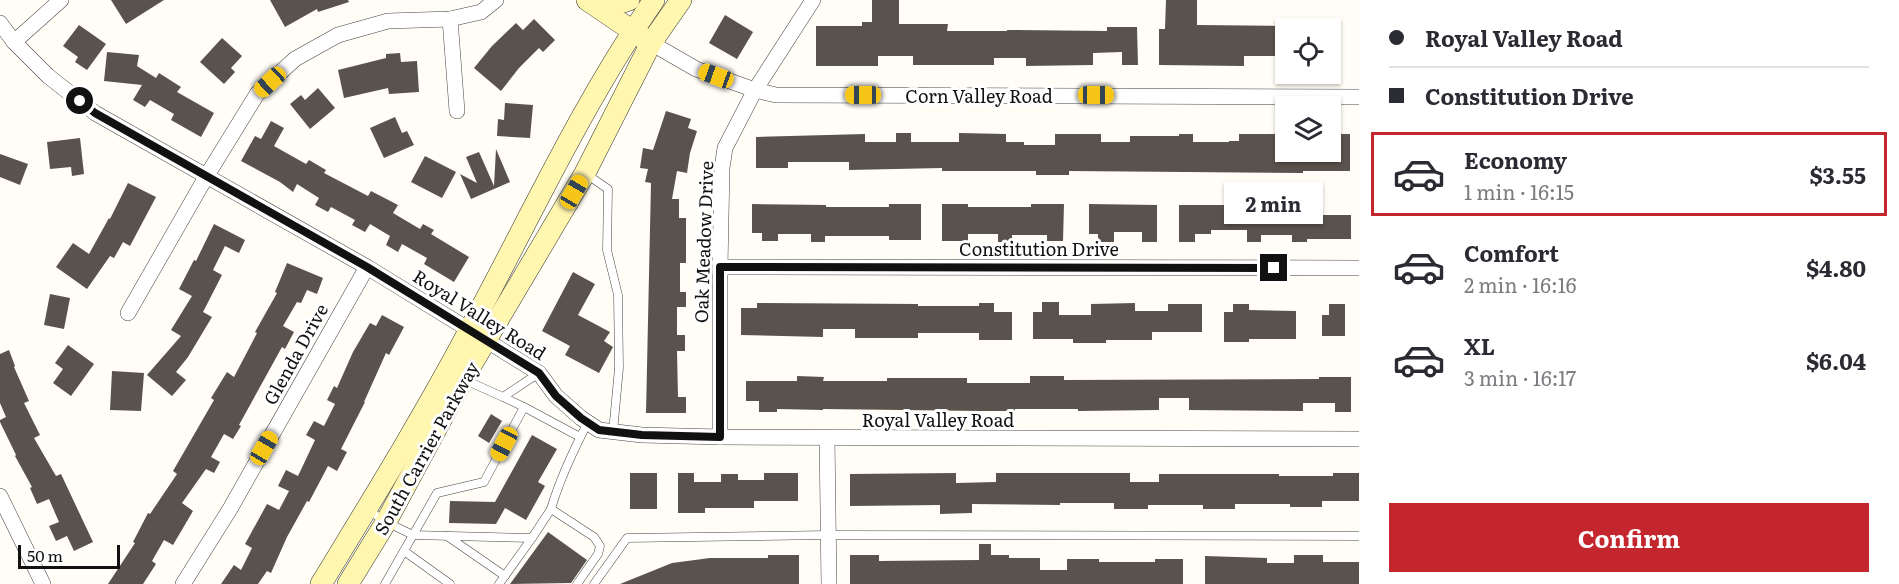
<!DOCTYPE html>
<meta charset="utf-8">
<style>
:root{--surface:#fff;--page:#f7f7f7;--text:#2b2b33;--muted:#7c7c81;--line:#e1e1e2;--accent:#c4262e}
body{margin:0;font-family:Literata,serif;background:var(--page);color:var(--text);height:100vh;display:flex;flex-direction:column;font-size:22px;white-space:nowrap}
*{box-sizing:border-box;margin:0}
p{font-size:20px;color:var(--muted)}
.icon{flex:none;width:33px;height:33px;fill:none;stroke:currentColor;stroke-width:2;stroke-linecap:round;stroke-linejoin:round}
.map{position:relative;flex:1;overflow:hidden}
.side{display:flex;flex-direction:column;background:var(--surface);width:540px}
.side>*{flex:none}
.top-card{display:grid;align-content:center;height:132px;padding:0 30px;background:var(--surface)}
.fabs{position:absolute;left:1275px;top:18px;display:grid;gap:12px}
.fabs a{display:grid;place-items:center;width:66px;height:66px;border-radius:0px;background:var(--surface);box-shadow:0 2px 4px #0004;font-size:30px}
.scale{position:absolute;left:18px;bottom:15px;width:102px;box-sizing:border-box;padding-left:6px;border:3px solid #111;border-top:0;font-size:16px;line-height:21px;white-space:nowrap;color:#111;-webkit-text-stroke:4px #fff;paint-order:stroke}
.end{position:absolute;width:27px;height:27px;margin:-14px;border:8px solid #111;background:#fff;box-shadow:0 0 0 3px #fff}
.from{border-radius:50%}
.bubble{position:absolute;height:42px;border-radius:0px;background:var(--surface);box-shadow:0 2px 4px #0004;font-size:20px;font-weight:700;line-height:42px;text-align:center}
.car{position:absolute;width:18px;height:36px;margin:-18px -9px;border-radius:8px;box-shadow:0 0 4px 2px #0007;background:linear-gradient(#f5c518 24%,#345 0 40%,#f5c518 0 76%,#345 0 86%,#f5c518 0)}
.top-card b{display:flex;align-items:center;gap:21px;height:57px;font-size:22px}
.top-card b+b{border-top:2px solid var(--line)}
.top-card i{width:15px;height:15px;background:var(--text)}
ul{padding:0;list-style:none}
li{display:flex;align-items:center;gap:18px;height:84px;margin:0 12px 9px;padding:0 18px;border:3px solid transparent;border-radius:0px}
li div{flex:1}
li b{display:block;font-size:22px}
li em{font-style:normal;font-weight:700}
li.on{border-color:var(--accent)}
li>.icon{width:54px;height:54px;stroke-width:1.5}
.action{display:flex;gap:12px;margin-top:auto;padding:12px 30px}
.action a{flex:1;height:69px;border-radius:0px;background:var(--accent);color:#fff;font-size:24px;font-weight:700;line-height:69px;text-align:center}
main{display:flex;flex:1;min-height:0}
.map>svg:first-child{display:block}
.building{fill:#5a524d}
.lines{fill:none;stroke-linecap:round;stroke-linejoin:round}
.service-casing{stroke:#444;stroke-width:9}
.minor-casing{stroke:#444;stroke-width:16}
.secondary-casing{stroke:#333;stroke-width:22}
.service{stroke:#fff;stroke-width:8}
.minor{stroke:#fff;stroke-width:15}
.secondary{stroke:#fff6b0;stroke-width:21}
.route{stroke:#111;stroke-width:8}
.labels{text-anchor:middle;dominant-baseline:central;stroke-width:6;stroke-linejoin:round;paint-order:stroke}
.street-label{font-size:18px;fill:#111;stroke:#fff}
</style>
<main>
<div class="map">
<svg width="1359" height="584" viewBox="0 0 1359 584">
<rect width="100%" height="100%" fill="#fffdf5"/>
<!-- building -->
<g class="building">
<polygon points="111,0 164,0 126,24"/>
<polygon points="270,0 348,0 349,2 318,12 317,9 285,27"/>
<polygon points="872,0 899,0 899,24 948,24 947,31 1007,31 1007,30 1107,31 1107,27 1137,27 1138,65 1122,65 1122,52 1093,53 1093,65 1026,66 1026,58 994,58 994,65 913,65 913,56 878,56 878,66 816,66 816,26 862,26 862,22 872,22"/>
<polygon points="1166,0 1197,0 1197,25 1286,26 1286,56 1244,56 1244,66 1159,65 1159,29 1165,29"/>
<polygon points="725,15 753,32 737,59 709,43"/>
<polygon points="534,19 555,40 543,52 539,48 519,68 501,91 474,68 492,46 516,23 523,30"/>
<polygon points="79,25 106,44 87,70 75,62 78,57 63,46"/>
<polygon points="222,38 242,56 231,68 235,72 224,84 200,62"/>
<polygon points="107,52 139,55 137,66 156,78 159,73 181,87 177,92 214,113 201,137 171,120 174,114 150,100 145,107 133,100 142,85 104,81"/>
<polygon points="400,53 401,62 417,61 419,92 389,94 388,88 344,98 338,70 386,58 386,54"/>
<polygon points="318,88 335,108 310,129 290,104 301,95 305,100"/>
<polygon points="505,103 533,105 530,138 497,136 498,119 504,120"/>
<polygon points="666,111 691,119 688,128 697,131 690,153 687,173 677,171 672,199 679,199 679,218 686,218 686,263 680,263 680,292 686,292 686,307 677,307 677,335 685,335 685,351 677,351 678,397 686,397 686,413 646,413 651,183 645,182 648,169 640,168 643,148 653,150"/>
<polygon points="395,117 402,133 407,131 414,145 384,158 370,128"/>
<polygon points="271,121 284,128 274,146 306,164 309,160 326,170 324,173 368,196 371,191 398,205 393,213 420,229 423,224 434,230 431,234 469,257 454,282 424,264 427,258 402,244 398,252 386,245 390,236 370,224 365,232 352,225 355,220 331,207 328,212 315,205 319,198 297,184 293,192 280,182 241,161 255,136 261,139"/>
<polygon points="896,133 911,133 911,142 959,142 959,133 1006,134 1006,142 1024,142 1024,145 1055,145 1055,134 1101,134 1101,142 1130,142 1130,136 1179,136 1179,134 1193,134 1193,142 1229,142 1229,141 1239,141 1239,134 1286,134 1286,152 1330,152 1330,142 1335,142 1335,134 1350,134 1350,171 1303,171 1303,173 1069,171 1069,175 1036,175 1036,171 942,171 942,168 849,170 849,162 788,162 788,168 756,168 756,137 865,134 865,142 896,142"/>
<polygon points="80,138 84,174 72,176 71,167 50,169 47,142"/>
<polygon points="496,149 510,182 471,199 460,174 477,183 466,157 479,152 494,186"/>
<polygon points="0,154 28,164 20,185 0,177"/>
<polygon points="425,156 456,172 442,198 411,182"/>
<polygon points="128,183 156,197 130,246 123,242 114,258 110,256 87,289 56,267 73,243 89,254 109,218 110,219"/>
<polygon points="1227,201 1260,201 1260,205 1307,205 1307,215 1351,215 1351,239 1307,239 1307,242 1292,242 1292,235 1261,235 1261,242 1247,242 1247,230 1211,230 1211,234 1195,234 1195,242 1179,242 1179,205 1227,205"/>
<polygon points="752,204 826,205 826,207 889,207 889,204 921,204 921,240 889,240 889,236 825,236 825,242 811,242 811,234 778,234 778,241 762,241 762,233 752,233"/>
<polygon points="942,204 968,204 968,207 1031,207 1031,204 1064,204 1063,241 1047,241 1047,235 1012,235 1012,242 998,242 998,234 968,234 968,241 942,241"/>
<polygon points="1089,204 1157,205 1157,242 1142,242 1142,232 1114,232 1114,242 1098,242 1098,234 1089,234"/>
<polygon points="214,224 245,240 239,253 225,246 213,270 222,275 203,312 212,317 188,357 176,372 186,380 172,396 147,375 181,336 171,330 192,296 179,289 194,260 196,261"/>
<polygon points="287,263 323,278 317,294 307,290 301,303 297,302 283,326 294,332 285,349 282,347 239,425 241,426 233,439 224,434 211,457 220,462 214,473 206,469 182,503 193,511 173,545 164,540 152,561 156,564 143,584 108,584 135,543 133,542 148,513 150,514 177,474 173,471 214,400 211,398 227,372 234,377 257,333 255,332 277,293 275,292"/>
<polygon points="573,272 595,284 578,315 610,332 604,341 613,347 599,373 565,355 570,346 542,331"/>
<polygon points="50,294 70,298 64,329 44,325"/>
<polygon points="1042,302 1059,302 1059,315 1091,315 1091,304 1135,303 1135,311 1168,311 1168,304 1202,304 1202,332 1152,332 1152,340 1106,340 1106,343 1073,343 1073,339 1033,339 1033,312 1042,312"/>
<polygon points="757,303 918,304 918,306 979,306 979,303 994,303 994,312 1012,312 1012,340 979,340 979,333 918,333 918,338 855,338 855,329 823,329 823,337 741,335 741,308 757,308"/>
<polygon points="1233,304 1249,304 1249,310 1296,311 1296,339 1249,339 1249,342 1224,342 1224,312 1233,312"/>
<polygon points="1329,304 1345,304 1345,336 1322,336 1322,315 1329,315"/>
<polygon points="382,315 404,327 389,355 386,353 364,402 365,402 341,449 347,452 337,471 328,466 309,502 307,501 287,537 271,573 267,571 258,584 221,584 234,565 241,570 252,548 245,544 267,504 279,510 289,491 278,486 286,470 298,476 315,440 306,435 314,421 324,426 335,404 327,400 334,386 337,388 353,352 370,323 376,326"/>
<polygon points="68,345 94,364 71,396 53,383 63,369 55,363"/>
<polygon points="9,350 15,366 14,367 29,401 24,403 40,435 34,438 56,476 61,474 93,542 74,551 67,536 56,541 49,526 59,522 49,499 37,504 30,488 32,487 15,456 16,455 0,422 0,420 6,417 0,403 0,354"/>
<polygon points="112,371 144,373 141,411 110,410"/>
<polygon points="797,376 824,377 823,381 887,381 887,378 967,378 967,383 1030,383 1030,376 1064,376 1064,380 1319,379 1319,377 1351,377 1351,412 1335,412 1335,403 1303,403 1303,411 1189,410 1189,398 1159,398 1159,410 1078,411 1078,409 1015,409 1015,411 981,411 823,409 823,410 777,409 777,412 759,412 759,401 746,401 746,381 797,381"/>
<polygon points="491,414 502,421 489,443 478,436"/>
<polygon points="532,435 557,449 538,482 545,486 526,520 505,508 496,524 449,523 450,501 495,502"/>
<rect x="630" y="473" width="27" height="36"/>
<polygon points="678,473 694,473 694,482 721,482 721,474 738,474 738,480 764,480 764,473 798,473 798,501 754,501 754,508 705,508 705,513 678,513"/>
<polygon points="956,473 956,483 996,482 996,473 1130,473 1130,482 1159,482 1159,474 1279,474 1279,476 1333,476 1333,473 1359,473 1359,501 1322,501 1322,507 1290,507 1290,504 1235,504 1235,509 1203,509 1203,505 1148,505 1148,509 1114,509 1114,503 1060,503 1060,505 972,504 972,513 940,514 940,505 850,506 850,474"/>
<polygon points="548,532 587,560 571,583 510,584"/>
<polygon points="979,544 991,544 991,555 1009,555 1009,558 1040,558 1040,570 1067,570 1067,559 1099,559 1099,562 1155,562 1155,559 1183,559 1183,584 850,584 850,555 879,555 879,561 979,560"/>
<polygon points="768,555 799,555 799,584 620,584 672,563 710,558 768,558"/>
<polygon points="1294,555 1323,555 1323,562 1359,562 1359,584 1205,584 1205,556 1267,558 1267,563 1294,563"/>
</g>
<g class="lines">
<defs>
<g id="service">
<polyline points="586,174 608,189 607,250 618,295 619,368 613,432"/>
<polyline points="465,380 503,397 539,373"/>
<polyline points="524,407 580,437"/>
<polyline points="368,510 386,522 413,535 532,538 551,509"/>
<polyline points="447,536 505,576"/>
<polyline points="404,551 450,584"/>
<polyline points="385,584 437,493 484,482 524,407 503,397"/>
<polyline points="499,584 532,538"/>
<path d="M577,584L598,554L600,546L594,537L551,509C560,478 573,451 588,422"/>
<polyline points="594,584 627,538 829,535 1359,536"/>
</g>
<g id="minor">
<polyline points="450,19 457,111"/>
<polyline points="0,23 14,42 48,76 95,113 367,267 539,373 556,396 581,418 599,430 642,435 720,437 1359,439"/>
<polyline points="14,42 61,0"/>
<polyline points="651,43 696,69 755,90 776,95 1359,97"/>
<polyline points="720,267 1359,268"/>
<polyline points="128,313 206,177 257,94 295,59 338,35 388,21 450,19 481,12 496,0"/>
<polyline points="720,437 720,267 722,168 725,148 755,90 813,0"/>
<polyline points="827,438 829,584"/>
<polyline points="0,496 43,584"/>
<polyline points="183,584 230,509 367,267"/>
</g>
<g id="secondary">
<polyline points="587,0 643,38"/>
<polyline points="589,1 623,2 629,0"/>
<path d="M321,584C372,500 424,416 470,329C530,218 582,104 654,0"/>
<polyline points="348,584 386,522 463,379 585,173 651,43 681,0"/>
</g>
</defs>
<!-- service casing -->
<use href="#service" class="service-casing"/>
<!-- minor casing -->
<use href="#minor" class="minor-casing"/>
<!-- secondary casing -->
<use href="#secondary" class="secondary-casing"/>
<!-- service -->
<use href="#service" class="service"/>
<!-- minor -->
<use href="#minor" class="minor"/>
<!-- secondary -->
<use href="#secondary" class="secondary"/>
</g>
<g class="lines">
<!-- route -->
<polyline class="route" points="80,101 95,113 367,267 539,373 556,396 581,418 599,430 642,435 720,437 720,267 1274,268"/>
</g>
<g class="labels">
<!-- street labels -->
<g class="street-label">
<text x="979" y="95">Corn Valley Road</text>
<text transform="translate(703 242) rotate(-88)">Oak Meadow Drive</text>
<text x="1039" y="248">Constitution Drive</text>
<text transform="translate(480 314) rotate(32)">Royal Valley Road</text>
<text transform="translate(295 354) rotate(-61)">Glenda Drive</text>
<text x="938" y="419">Royal Valley Road</text>
<text transform="translate(426 448) rotate(-61)">South Carrier Parkway</text>
</g>
</g>
</svg>
<div class="fabs">
<a><svg class="icon" aria-label="locate" viewBox="0 0 24 24"><circle cx="12" cy="12" r="6"/><path d="M12 2v4M12 18v4M2 12h4M18 12h4"/></svg></a>
<a><svg class="icon" aria-label="layers" viewBox="0 0 24 24"><path d="M12 4l9 5-9 5-9-5zM3 14l9 5 9-5"/></svg></a>
</div>
<div class="scale">50 m</div>
<i class="end from" style="left:80px;top:101px"></i>
<i class="end" style="left:1274px;top:268px"></i>
<div class="bubble" style="left:1224px;top:182px;width:99px">2 min</div>
<i class="car" style="left:716px;top:76px;rotate:290deg"></i>
<i class="car" style="left:270px;top:82px;rotate:227deg"></i>
<i class="car" style="left:863px;top:95px;rotate:270deg"></i>
<i class="car" style="left:1096px;top:95px;rotate:90deg"></i>
<i class="car" style="left:574px;top:192px;rotate:30deg"></i>
<i class="car" style="left:504px;top:444px;rotate:208deg"></i>
<i class="car" style="left:264px;top:448px;rotate:30deg"></i>
</div>
<section class="side">
<div class="top-card">
<b><i class="from"></i>Royal Valley Road</b>
<b><i></i>Constitution Drive</b>
</div>
<ul>
<li class="on"><svg class="icon" aria-label="car" viewBox="0 0 24 24"><path d="M5 17H2v-5l4-1 3-4h7l3 4 3 1v5h-3M9 17h6M6 11h13"/><circle cx="7" cy="17" r="2"/><circle cx="17" cy="17" r="2"/></svg><div><b>Economy</b><p>1 min · 16:15</p></div><em>$3.55</em></li>
<li><svg class="icon" aria-label="car" viewBox="0 0 24 24"><path d="M5 17H2v-5l4-1 3-4h7l3 4 3 1v5h-3M9 17h6M6 11h13"/><circle cx="7" cy="17" r="2"/><circle cx="17" cy="17" r="2"/></svg><div><b>Comfort</b><p>2 min · 16:16</p></div><em>$4.80</em></li>
<li><svg class="icon" aria-label="car" viewBox="0 0 24 24"><path d="M5 17H2v-5l4-1 3-4h7l3 4 3 1v5h-3M9 17h6M6 11h13"/><circle cx="7" cy="17" r="2"/><circle cx="17" cy="17" r="2"/></svg><div><b>XL</b><p>3 min · 16:17</p></div><em>$6.04</em></li>
</ul>
<div class="action"><a>Confirm</a></div>
</section>
</main>
